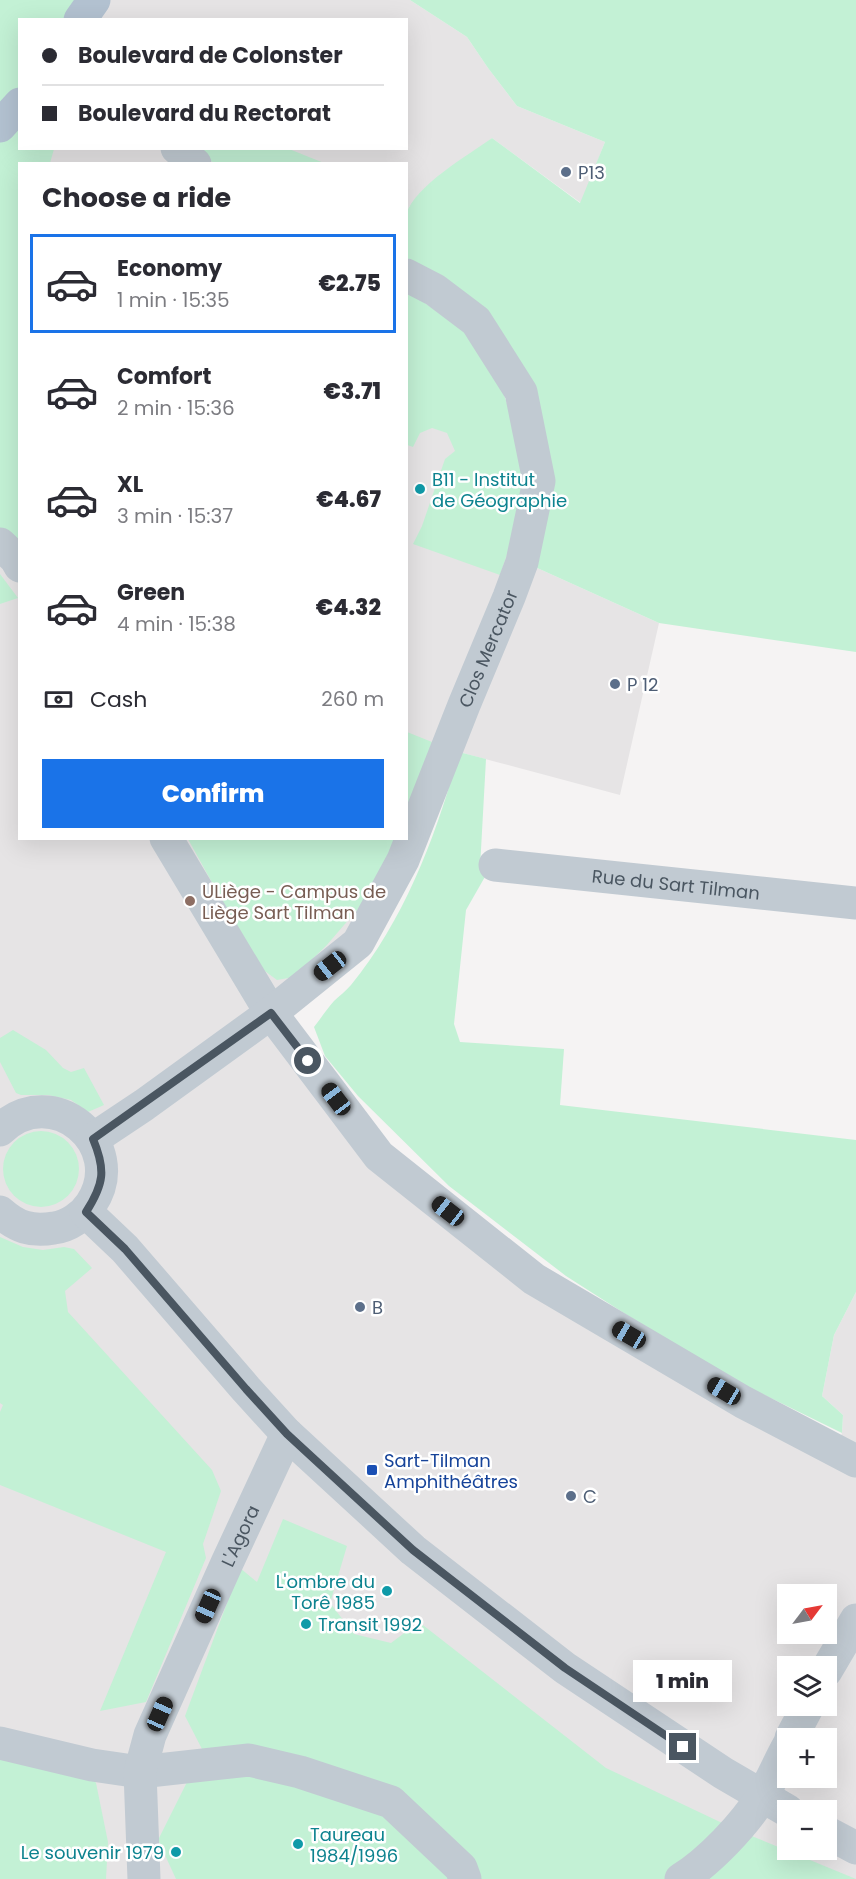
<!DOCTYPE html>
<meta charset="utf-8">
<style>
:root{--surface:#fff;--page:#f7f7f7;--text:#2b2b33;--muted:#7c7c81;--line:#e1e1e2;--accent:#1a73e8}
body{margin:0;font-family:Poppins,sans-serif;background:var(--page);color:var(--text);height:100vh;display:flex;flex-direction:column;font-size:22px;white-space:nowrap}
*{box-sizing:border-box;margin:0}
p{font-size:20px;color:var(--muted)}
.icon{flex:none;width:33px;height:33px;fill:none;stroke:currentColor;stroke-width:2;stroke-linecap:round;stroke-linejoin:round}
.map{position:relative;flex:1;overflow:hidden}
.sheet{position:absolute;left:18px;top:162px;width:390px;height:678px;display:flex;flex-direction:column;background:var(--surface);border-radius:0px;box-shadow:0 6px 24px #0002}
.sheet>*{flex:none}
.guide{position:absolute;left:18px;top:18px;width:390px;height:132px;border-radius:0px;box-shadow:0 6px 24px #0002;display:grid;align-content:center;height:132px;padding:0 24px;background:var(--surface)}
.needle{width:39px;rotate:58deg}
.buttons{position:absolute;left:777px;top:1584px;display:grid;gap:12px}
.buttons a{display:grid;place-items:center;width:60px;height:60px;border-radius:0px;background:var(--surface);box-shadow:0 6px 24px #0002;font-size:30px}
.end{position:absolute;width:27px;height:27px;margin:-14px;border:8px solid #4a5661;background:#fff;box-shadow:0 0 0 3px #fff}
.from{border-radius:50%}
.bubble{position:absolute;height:42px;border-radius:0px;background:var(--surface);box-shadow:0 6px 24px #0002;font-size:20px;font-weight:800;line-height:42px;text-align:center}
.car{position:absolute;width:18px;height:36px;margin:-18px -9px;border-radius:8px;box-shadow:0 0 4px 2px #0007;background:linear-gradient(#222 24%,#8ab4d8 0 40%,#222 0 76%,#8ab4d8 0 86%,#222 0)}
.guide b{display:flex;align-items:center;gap:21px;height:57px;font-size:22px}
.guide b+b{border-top:2px solid var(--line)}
.guide i{width:15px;height:15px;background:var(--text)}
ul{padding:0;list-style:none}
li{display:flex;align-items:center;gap:18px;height:99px;margin:0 12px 9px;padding:0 12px;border:3px solid transparent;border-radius:0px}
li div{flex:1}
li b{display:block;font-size:22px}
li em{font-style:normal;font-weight:800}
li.selected{border-color:var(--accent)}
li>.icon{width:54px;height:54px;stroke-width:1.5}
h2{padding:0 24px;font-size:27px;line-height:72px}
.pay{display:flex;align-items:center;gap:15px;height:66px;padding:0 24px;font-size:22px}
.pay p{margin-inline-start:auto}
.primary-button{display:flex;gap:12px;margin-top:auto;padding:12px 24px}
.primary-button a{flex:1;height:69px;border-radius:0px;background:var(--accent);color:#fff;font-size:24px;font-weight:800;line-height:69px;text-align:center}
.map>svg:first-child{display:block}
.education{fill:#e6e4e5;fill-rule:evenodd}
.green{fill:#c3f1d5}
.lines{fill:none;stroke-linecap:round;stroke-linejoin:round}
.minor{stroke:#c1cad2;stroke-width:33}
.major{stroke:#b3c2d1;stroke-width:33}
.route{stroke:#4a5661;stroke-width:8}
.service-dot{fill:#5c6f8a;stroke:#fff;stroke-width:2}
.culture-dot{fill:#0f9aa8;stroke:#fff;stroke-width:2}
.education-dot{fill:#8d6e63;stroke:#fff;stroke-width:2}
.transit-dot{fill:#1a4fb4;stroke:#fff;stroke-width:2}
.labels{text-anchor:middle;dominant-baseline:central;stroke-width:5;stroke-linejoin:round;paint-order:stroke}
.service-label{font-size:18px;fill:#4e5e75;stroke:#fff;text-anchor:start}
.culture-label{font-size:18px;fill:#0d838f;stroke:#fff;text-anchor:start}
.street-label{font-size:18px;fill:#4a5661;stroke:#fff}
.education-label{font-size:18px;fill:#785e54;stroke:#fff;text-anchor:start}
.transit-label{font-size:18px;fill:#164399;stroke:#fff;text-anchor:start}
</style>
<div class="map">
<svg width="856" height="1879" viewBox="0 0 856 1879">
<rect width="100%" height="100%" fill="#f5f3f3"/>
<!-- education -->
<path class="education" d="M0,0H410L467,37L488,68L517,106L605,142L581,203L492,138L409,207L407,214L406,164H20V838H406L407,275L535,567L659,623L620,795L459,752L358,943L285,1002L379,1156L534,1279L835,1449L842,1433L843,1415L822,1396L834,1335L856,1292V1879H0ZM20,20H406V148H20ZM788,1594H826V1634H788ZM788,1666H826V1706H788ZM788,1738H826V1778H788ZM788,1810H826V1850H788Z"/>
<!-- green -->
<g class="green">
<polygon points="0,0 94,0 89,19 20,20 20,148 54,149 50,163 20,164 19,546 0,528"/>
<path d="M410,0H856V652L659,623L535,567L554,473L445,280L407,258L406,214C416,185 467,156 492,138L580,203L605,142L517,106L488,68L467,37Z"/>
<polygon points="193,149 289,149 324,163 214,163"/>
<polygon points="406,290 466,331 497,373 528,468 520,516 500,575 413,544 422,526 445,459 455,451 447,433 432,428 420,433 413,447 407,445"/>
<polygon points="0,574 18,598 0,604"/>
<polygon points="407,732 432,742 407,814"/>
<path d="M459,752L486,759L480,868L486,875L466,910L454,1024L460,1042L564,1049L560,1105L856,1140V1292L834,1335L822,1396L843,1415L842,1433L750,1388L677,1347L566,1276L449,1186L358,1096L325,1056L314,1027C321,1018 327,1009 334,1001C339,996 346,991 351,985C405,919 437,834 459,752Z"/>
<polygon points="188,839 398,839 363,903 326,946 294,977 277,980 258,966"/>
<polygon points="13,1030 46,1050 63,1068 71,1072 84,1068 104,1105 88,1112 71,1100 48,1095 21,1095 16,1093 0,1062 0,1038"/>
<circle cx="41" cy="1169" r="38"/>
<polygon points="0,1237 23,1247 43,1250 64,1247 74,1249 92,1268 65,1291 68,1312 212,1470 221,1491 203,1544 206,1558 146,1702 100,1711 166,1552 0,1485 0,1412 3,1405 0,1403"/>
<polygon points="283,1519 347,1546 330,1603 354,1634 391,1643 419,1622 606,1768 737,1830 856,1879 467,1879 391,1800 203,1751 185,1716 240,1568 257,1582"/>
<polygon points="0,1749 87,1770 96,1783 108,1842 106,1879 0,1879"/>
<polygon points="245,1768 390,1803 464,1879 176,1879 158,1840 190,1776"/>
</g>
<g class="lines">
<!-- minor -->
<g class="minor">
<polyline points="177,148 195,164"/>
<polyline points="0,544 16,559 20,566"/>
<polyline points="166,838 271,1013 379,1156 534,1279 743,1402 856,1461"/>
<path id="s1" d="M495,865L856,903"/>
<path d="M0,1130C52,1079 130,1145 91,1204C83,1216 69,1226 54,1228C31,1232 17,1227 0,1212"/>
<path id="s2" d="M93,1139L144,1105L271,1013L358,943L403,860L464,705L509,597L522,562L539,481L521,392L476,321L435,290L406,275"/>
<polyline points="86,1212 125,1249 246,1389 287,1434 413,1550 565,1668 723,1773 788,1811"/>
<polyline points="826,1671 856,1620"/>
<polyline points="791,1738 808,1706"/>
<polyline points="0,1743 92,1765 140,1772 249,1760 300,1772 391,1802 461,1868 465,1879"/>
<polyline points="826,1832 856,1848"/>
<path id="s3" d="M144,1879L140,1772L150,1735L227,1563L287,1434"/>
<path d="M681,1879C709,1862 745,1824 762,1796C772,1780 779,1762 788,1746"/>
</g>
<!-- major -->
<g class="major">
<polyline points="80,20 94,0"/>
<polyline points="0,126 20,104"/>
</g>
</g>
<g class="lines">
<!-- route -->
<path class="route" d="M308,1061L271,1013L93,1139C106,1170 104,1184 86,1212L125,1249L246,1389L287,1434L413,1550L565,1668L683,1747"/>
</g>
<!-- markers -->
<g class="service-dot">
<circle cx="566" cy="172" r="6"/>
<circle cx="615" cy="684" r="6"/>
<circle cx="360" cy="1307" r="6"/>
<circle cx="571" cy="1496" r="6"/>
</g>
<g class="culture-dot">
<circle cx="420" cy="489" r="6"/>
<circle cx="387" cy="1591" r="6"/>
<circle cx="306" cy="1624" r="6"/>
<circle cx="298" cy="1844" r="6"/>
<circle cx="176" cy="1852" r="6"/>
</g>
<circle class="education-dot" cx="190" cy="901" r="6"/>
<rect class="transit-dot" x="366" y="1464" width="12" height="12" rx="3"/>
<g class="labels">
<!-- service labels -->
<g class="service-label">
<text x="578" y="172">P13</text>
<text x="627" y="684">P 12</text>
<text x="372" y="1307">B</text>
<text x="583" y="1496">C</text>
</g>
<!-- culture labels -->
<g class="culture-label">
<text x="432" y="479">B11 - Institut<tspan x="432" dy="21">de Géographie</tspan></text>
<text x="375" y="1581" text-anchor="end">L'ombre du<tspan x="375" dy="21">Torê 1985</tspan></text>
<text x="318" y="1624">Transit 1992</text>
<text x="310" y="1834">Taureau<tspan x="310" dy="21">1984/1996</tspan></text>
<text x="164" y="1852" text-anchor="end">Le souvenir 1979</text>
</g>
<!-- street labels -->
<g class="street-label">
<text stroke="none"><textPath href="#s2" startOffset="652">Clos Mercator</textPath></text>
<text stroke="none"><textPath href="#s1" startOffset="182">Rue du Sart Tilman</textPath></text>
<text stroke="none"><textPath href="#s3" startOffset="364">L'Agora</textPath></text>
</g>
<!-- education labels -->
<g class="education-label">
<text x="202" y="891">ULiège - Campus de<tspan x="202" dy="21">Liège Sart Tilman</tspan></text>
</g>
<!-- transit labels -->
<g class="transit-label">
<text x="384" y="1460">Sart-Tilman<tspan x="384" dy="21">Amphithéâtres</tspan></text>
</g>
</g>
</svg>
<div class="buttons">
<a><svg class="needle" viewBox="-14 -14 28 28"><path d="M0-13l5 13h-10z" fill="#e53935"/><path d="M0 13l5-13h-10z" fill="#7c7c81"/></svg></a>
<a><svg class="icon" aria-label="layers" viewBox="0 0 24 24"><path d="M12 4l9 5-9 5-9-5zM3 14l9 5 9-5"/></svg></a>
<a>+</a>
<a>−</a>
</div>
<i class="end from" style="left:308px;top:1061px"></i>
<i class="end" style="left:683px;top:1747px"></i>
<div class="bubble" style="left:633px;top:1660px;width:99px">1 min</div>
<i class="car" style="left:330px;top:966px;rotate:232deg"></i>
<i class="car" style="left:336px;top:1099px;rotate:323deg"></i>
<i class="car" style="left:448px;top:1211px;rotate:308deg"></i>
<i class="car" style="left:629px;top:1335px;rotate:300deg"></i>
<i class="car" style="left:724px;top:1391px;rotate:301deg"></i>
<i class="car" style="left:208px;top:1606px;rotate:204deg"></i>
<i class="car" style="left:160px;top:1714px;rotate:24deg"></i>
<div class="guide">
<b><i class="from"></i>Boulevard de Colonster</b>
<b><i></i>Boulevard du Rectorat</b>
</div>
<section class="sheet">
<h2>Choose a ride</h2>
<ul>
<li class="selected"><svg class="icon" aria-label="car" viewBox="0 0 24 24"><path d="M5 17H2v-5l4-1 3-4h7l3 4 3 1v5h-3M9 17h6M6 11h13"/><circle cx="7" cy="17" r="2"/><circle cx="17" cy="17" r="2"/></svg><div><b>Economy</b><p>1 min · 15:35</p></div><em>€2.75</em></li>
<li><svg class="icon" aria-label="car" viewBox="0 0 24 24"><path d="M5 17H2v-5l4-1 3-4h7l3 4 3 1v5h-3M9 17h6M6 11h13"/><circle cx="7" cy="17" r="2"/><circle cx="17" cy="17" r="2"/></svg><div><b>Comfort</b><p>2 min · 15:36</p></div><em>€3.71</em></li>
<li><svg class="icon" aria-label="car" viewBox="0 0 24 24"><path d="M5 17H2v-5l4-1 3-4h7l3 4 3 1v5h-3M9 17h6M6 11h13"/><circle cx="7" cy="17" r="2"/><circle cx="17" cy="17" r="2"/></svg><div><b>XL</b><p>3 min · 15:37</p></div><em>€4.67</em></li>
<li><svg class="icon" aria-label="car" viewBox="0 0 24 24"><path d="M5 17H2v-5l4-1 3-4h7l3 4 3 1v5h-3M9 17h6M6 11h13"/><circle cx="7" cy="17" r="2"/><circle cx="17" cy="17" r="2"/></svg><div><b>Green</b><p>4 min · 15:38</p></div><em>€4.32</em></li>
</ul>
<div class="pay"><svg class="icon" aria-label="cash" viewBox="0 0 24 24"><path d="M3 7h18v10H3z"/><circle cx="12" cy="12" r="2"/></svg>Cash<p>260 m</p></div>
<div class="primary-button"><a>Confirm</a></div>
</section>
</div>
